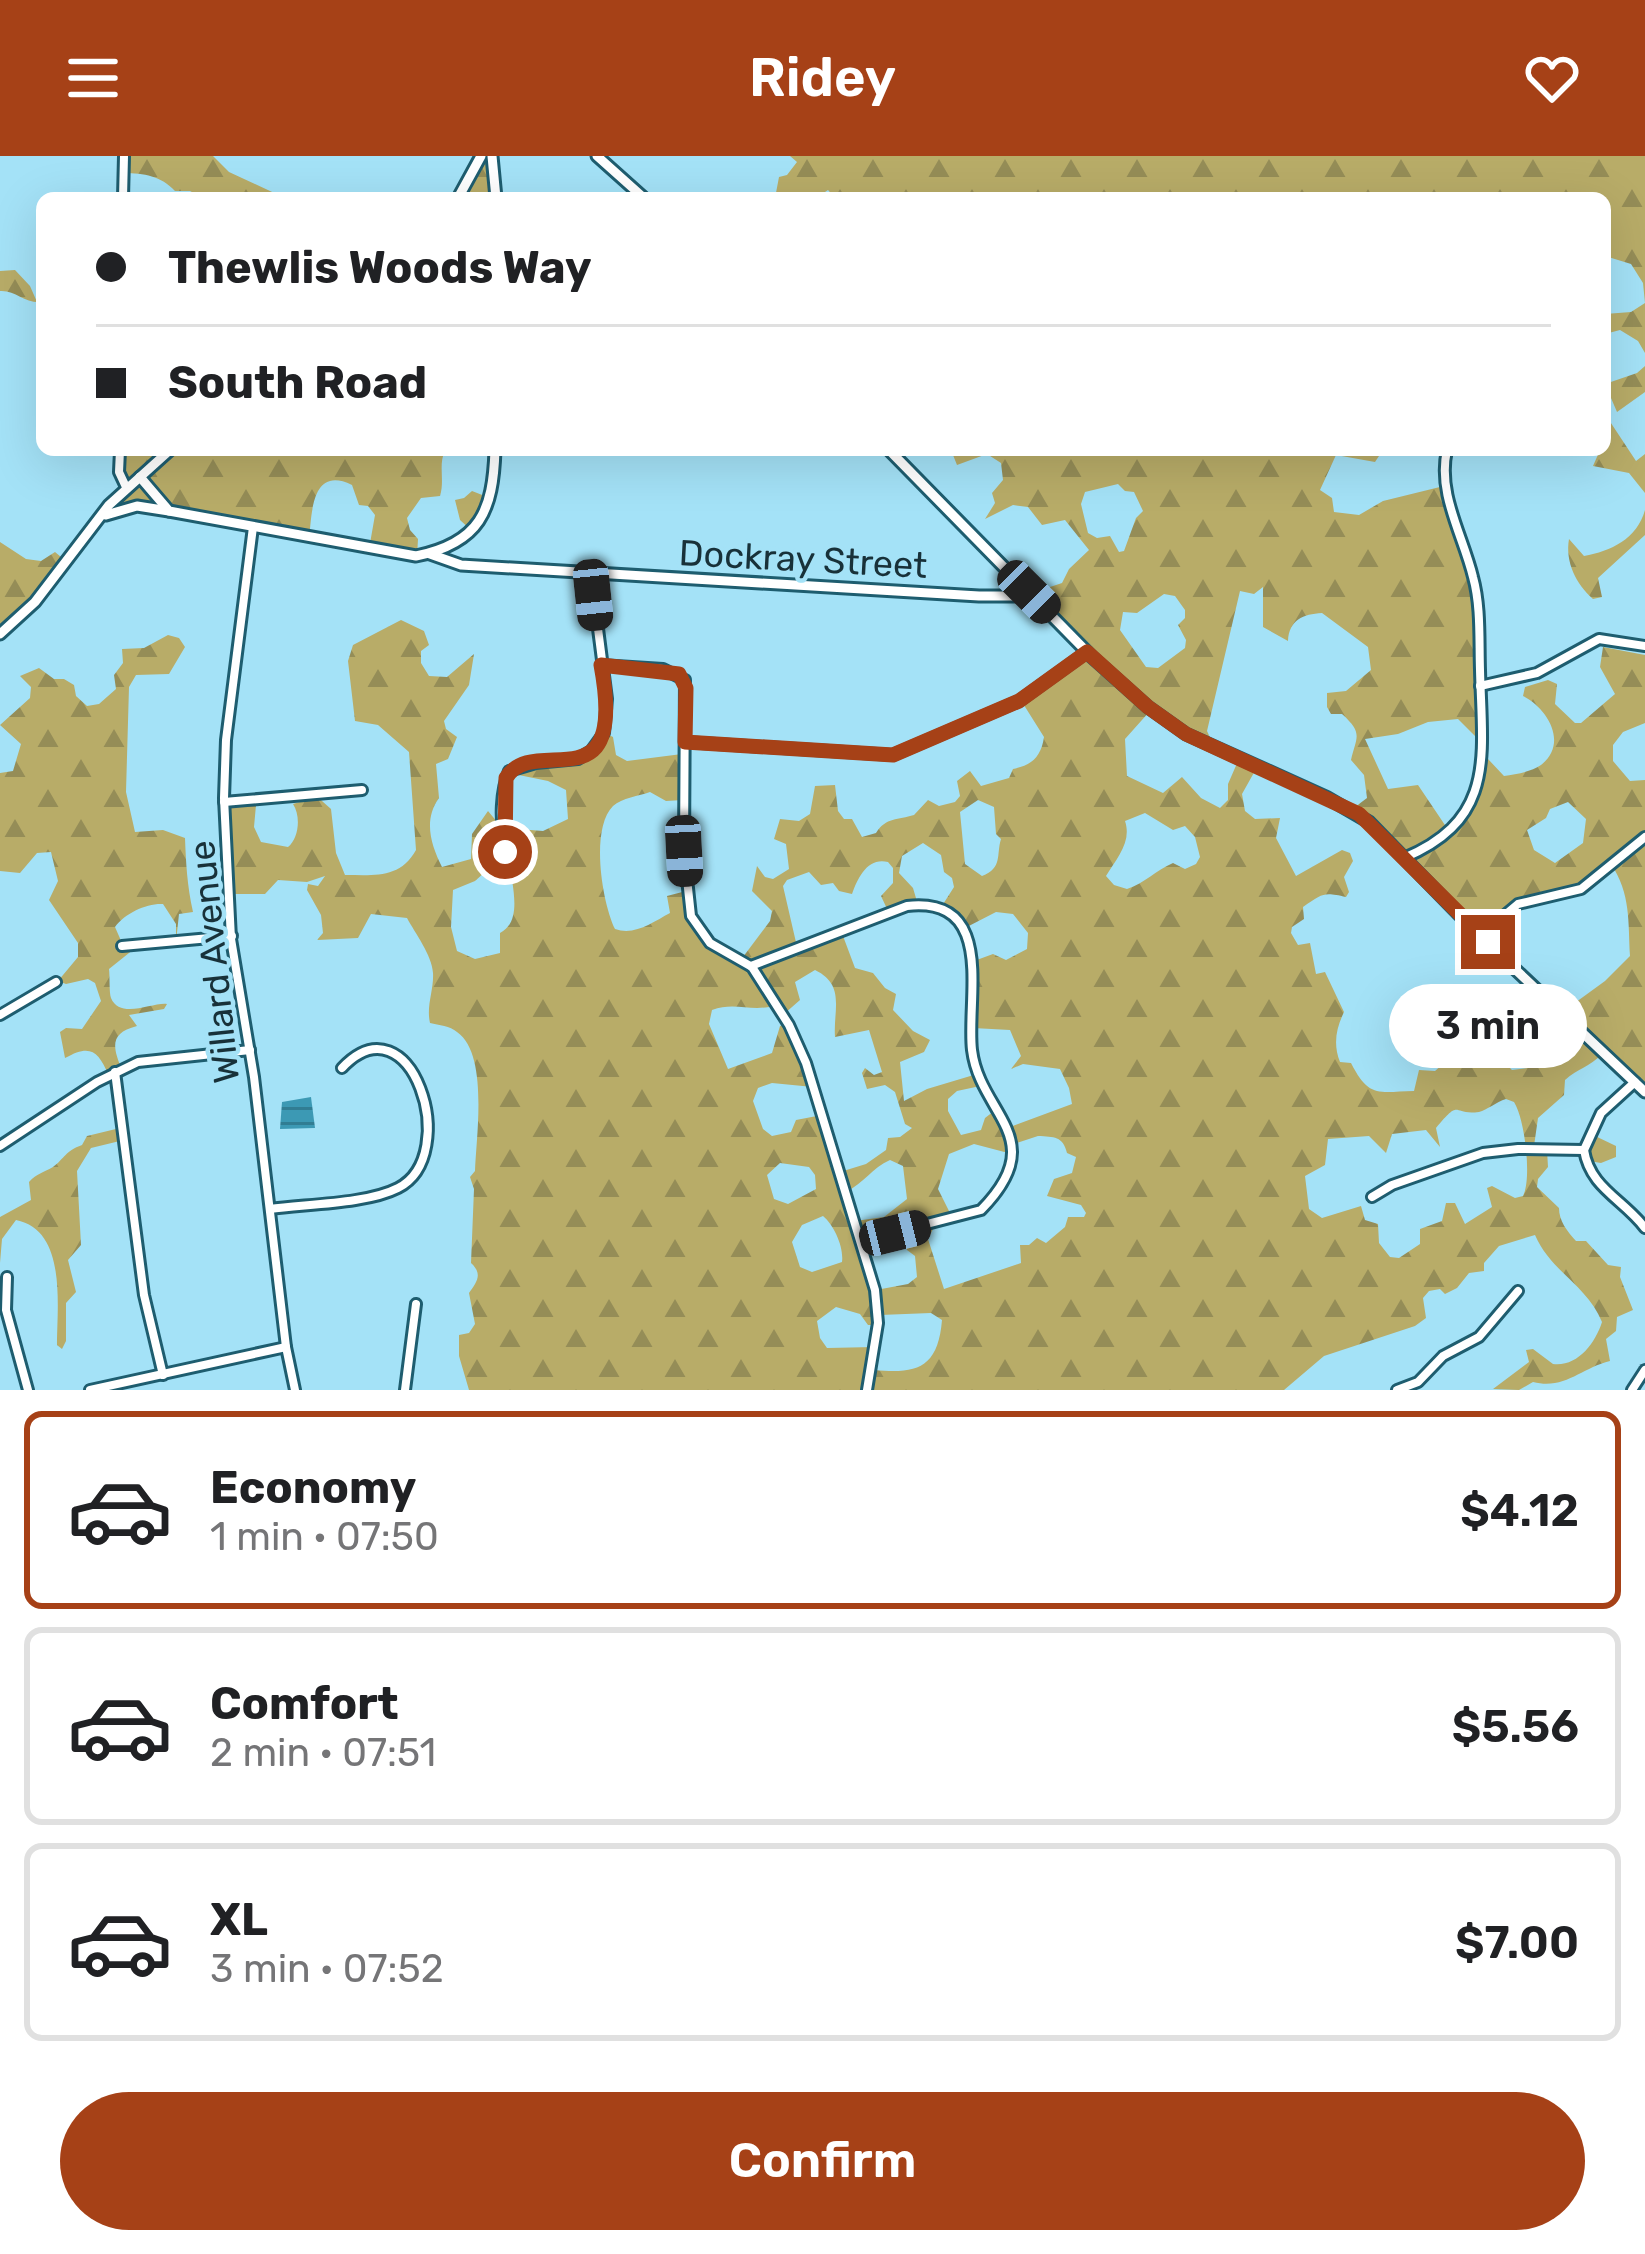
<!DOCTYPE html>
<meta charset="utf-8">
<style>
:root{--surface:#fff;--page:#f6f6f6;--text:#202124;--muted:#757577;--line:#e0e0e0;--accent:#a64117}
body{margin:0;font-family:Rubik,sans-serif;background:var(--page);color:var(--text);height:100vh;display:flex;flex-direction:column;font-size:45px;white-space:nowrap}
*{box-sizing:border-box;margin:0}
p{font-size:39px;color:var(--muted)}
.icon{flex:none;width:66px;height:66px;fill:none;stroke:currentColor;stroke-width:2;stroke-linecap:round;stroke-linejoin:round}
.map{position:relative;height:1234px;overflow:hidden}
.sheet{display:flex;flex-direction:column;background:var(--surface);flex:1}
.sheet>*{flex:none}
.hud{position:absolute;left:36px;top:36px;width:1575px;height:264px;border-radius:18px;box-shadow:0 12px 48px #0002;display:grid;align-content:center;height:264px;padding:0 60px;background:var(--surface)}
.end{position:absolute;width:54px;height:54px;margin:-27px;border:15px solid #a64117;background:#fff;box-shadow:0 0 0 6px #fff}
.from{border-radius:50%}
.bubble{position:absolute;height:84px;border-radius:42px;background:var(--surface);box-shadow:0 12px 48px #0002;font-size:39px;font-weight:600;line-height:84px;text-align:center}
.car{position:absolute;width:36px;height:72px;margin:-36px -18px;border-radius:15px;box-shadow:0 0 9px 3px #0007;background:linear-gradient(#222 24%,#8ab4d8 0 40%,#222 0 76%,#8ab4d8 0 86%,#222 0)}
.hud b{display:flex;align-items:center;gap:42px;height:114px;font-size:45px}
.hud b+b{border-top:3px solid var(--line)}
.hud i{width:30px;height:30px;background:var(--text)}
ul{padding:21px 0 0;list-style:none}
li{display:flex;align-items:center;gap:36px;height:198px;margin:0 24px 18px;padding:0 36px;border:6px solid var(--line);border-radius:18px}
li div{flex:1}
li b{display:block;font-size:45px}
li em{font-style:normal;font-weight:600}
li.selected{border-color:var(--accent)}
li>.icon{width:108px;height:108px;stroke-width:1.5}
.action{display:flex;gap:24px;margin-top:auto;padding:24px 60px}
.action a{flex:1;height:138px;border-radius:72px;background:var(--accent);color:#fff;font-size:48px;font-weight:600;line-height:138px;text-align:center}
header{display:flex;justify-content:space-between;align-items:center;height:156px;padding:0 60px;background:var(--accent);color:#fff;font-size:54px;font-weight:600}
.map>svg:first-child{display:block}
.forest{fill:url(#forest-firs);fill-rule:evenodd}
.water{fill:url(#water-rules)}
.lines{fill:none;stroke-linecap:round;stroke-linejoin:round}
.street-casing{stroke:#1e5d6f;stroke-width:14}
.secondary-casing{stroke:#1e5d6f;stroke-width:15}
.street{stroke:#fff;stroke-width:8}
.secondary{stroke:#fff;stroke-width:9}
.route{stroke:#a64117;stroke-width:15}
.labels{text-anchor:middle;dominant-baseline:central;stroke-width:9;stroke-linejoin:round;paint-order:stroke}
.street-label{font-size:36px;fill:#183139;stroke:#a4e2f7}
</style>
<header><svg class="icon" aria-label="menu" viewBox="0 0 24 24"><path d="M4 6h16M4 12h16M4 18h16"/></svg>Ridey<svg class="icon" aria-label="heart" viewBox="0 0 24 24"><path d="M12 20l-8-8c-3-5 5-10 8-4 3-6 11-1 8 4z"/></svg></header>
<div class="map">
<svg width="1645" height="1234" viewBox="0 0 1645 1234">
<defs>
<pattern id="forest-firs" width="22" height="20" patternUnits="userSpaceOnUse" patternTransform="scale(3)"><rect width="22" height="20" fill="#b8ac68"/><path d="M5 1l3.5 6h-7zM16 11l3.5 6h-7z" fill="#958d57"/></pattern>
<pattern id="water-rules" width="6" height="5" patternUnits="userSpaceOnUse" patternTransform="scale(3)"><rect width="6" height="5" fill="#3c99b4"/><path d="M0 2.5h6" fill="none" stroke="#317d93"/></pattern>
</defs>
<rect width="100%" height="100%" fill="#a4e2f7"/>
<!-- forest -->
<g class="forest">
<path d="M125,0H213L229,16L285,42H203L190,35H175C161,20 144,17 124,17Z"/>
<polygon points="481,0 492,0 496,42 459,42"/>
<polygon points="790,0 1645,0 1645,197 1638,185 1620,174 1605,178 1605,158 1631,156 1645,147 1643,127 1631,108 1605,100 1605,42 835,42 828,34 816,42 775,42 779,21 787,19 797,6"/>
<path d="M15,114L30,130L37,146H42C25,148 16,134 0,135V115Z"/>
<polygon points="1645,210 1645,236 1617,256 1605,228 1637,217"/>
<polygon points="1605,258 1636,305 1645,298 1645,337 1629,317 1593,310 1600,294 1605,294"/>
<path d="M120,294H445C438,310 445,324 440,340L421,342L407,362L410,374L418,383L417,401L369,393L375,359L368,350L359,349L352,329C311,309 312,358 309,383L138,351L104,358L127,333L122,325Z"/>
<path d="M951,294H1383L1375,306L1336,299L1320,334L1332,342L1334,356L1359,359L1383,345L1448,329L1480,440L1479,584L1458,563L1428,566L1398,578L1365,583L1388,633L1418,629L1451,678L1481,634L1488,603L1504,620C1516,618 1531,616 1541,609C1569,587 1547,552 1523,540L1525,531L1548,524L1557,528L1555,548L1575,567H1581L1615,538L1600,511L1603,491L1645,499V567L1623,576L1613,589V605L1630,625L1645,624V937L1602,898C1590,911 1578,912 1565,924L1564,939L1538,962L1534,990L1547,994L1548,1011L1538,1023L1537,1031L1559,1052C1559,1065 1567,1075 1576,1085H1586L1608,1109L1621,1111L1620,1121L1633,1154L1617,1161L1616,1175L1606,1183L1610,1205C1581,1212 1565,1234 1533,1226L1519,1234L1493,1233L1529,1206L1526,1194L1533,1193L1553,1208C1577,1211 1595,1188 1602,1166C1587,1129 1551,1116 1535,1079L1499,1090L1484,1107V1115L1469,1117L1457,1132L1445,1138L1440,1133L1429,1135L1423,1142L1426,1162L1415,1170L1324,1200L1284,1234H469L459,1200V1179L469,1177L475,1168L469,1137C477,1126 483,1118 471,1107L474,1033L470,1021L475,1015C476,982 489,898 457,876C450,870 439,869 430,867C426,850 434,834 433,817C432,799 415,777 407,762L371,758L358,782L317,784L323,777L321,759L307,734L308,728L318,730L325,720L307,726L278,724L265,738H230L226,647L256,649L254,671L261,686L288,691C299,682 301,660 293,648L309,643L313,637L331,653L336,697L345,719C374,719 400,723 416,694L409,596L378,569L355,565L348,505L353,489L401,464L424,475L429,489L421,495V507L429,520L447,521L474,498L469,529L444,565L446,573L457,581L448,603L436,608L439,642C423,664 431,689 442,711L471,703L472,678L488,655L498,667L494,708L475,725L453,734L451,771L457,795L475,803L500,797V777C523,765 512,731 510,708L526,694L518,673L543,675L568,663L566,634L548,625L509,617L518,612L578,604L605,577L613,581L616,599L627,605L682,598L683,644L666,645L650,636C639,640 622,642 613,650C590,673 602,746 615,773C635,780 653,766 670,757L667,740L686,735C694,772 710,784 740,805L770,765L772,755L752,735L757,710L765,721L773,723L789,713L786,688L774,683L780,663L799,665L810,658L815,630L835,629L838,655L844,663H852L862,681L876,677C886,661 898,664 914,659L928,644L939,650L955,646L960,640L957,625L970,615L981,630L1009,622L1013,613C1032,609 1041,601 1044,581L1022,546L1086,498L1036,443L1047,432L1062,427L1069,413L1089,394L1065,364L1042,369L1028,351L1013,349L985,363L995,347L992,337L1003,324L1001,307L987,298L957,309ZM1118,328L1125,335L1134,336L1143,355L1136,362L1124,395L1119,396L1110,380L1097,382L1088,377L1081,348L1085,336ZM1263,431V471L1288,485C1289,464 1303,458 1322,457L1368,491L1371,514L1346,535L1327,537V551L1331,558H1342C1364,578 1356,581 1351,604L1364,619L1367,642L1351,654L1481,780L1519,745L1572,733L1611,708C1631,738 1628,766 1630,800L1605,825L1561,857L1566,864L1547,884L1548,898L1535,911L1512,914L1503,905L1491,911L1451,901L1435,915L1419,914L1414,935C1377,936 1369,942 1351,907L1340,906C1333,888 1336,873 1344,856L1325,816L1316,818L1310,787L1298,789L1291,777L1292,771L1304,763L1303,751C1323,737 1324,736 1346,741L1349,736L1344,721L1353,705L1350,697L1342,694L1296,720L1276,682L1280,662L1255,663L1245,655L1242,638L1256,613L1238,605L1228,628V644L1220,652L1201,642L1182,621L1163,637L1127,620L1125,583L1150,555L1215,592L1207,575L1240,435L1254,438ZM1164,438L1175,440L1185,454V462L1178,469L1186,484L1185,492L1158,512L1146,511L1120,474L1123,456L1137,457ZM978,644L994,651L996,678L1001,683C996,699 1003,712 982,720L965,708L960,656ZM1568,646L1586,663L1583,687L1555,707L1534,694L1527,674L1546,662L1550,653ZM1145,657L1173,674L1185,670L1195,681L1200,701L1196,708L1185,713L1173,707C1156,714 1145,727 1127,733L1114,729L1106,720C1117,702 1132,686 1125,665ZM923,687L941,699L944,716L952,722L954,731L940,753L963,773L996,756L1013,758L1028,777L1027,793L1006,804L993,798L974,805L973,872L1010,874L1021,900L1011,913L1023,908L1060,913L1069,932L1072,948L1010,971L998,952L985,962L981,974L961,979L948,955V943L957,935L985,929L977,918L927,933L904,945L900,906L924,896L930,884L913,875L893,854L896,838L885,832L873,817L855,812L843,780L798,795L783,730L787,724L809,716L821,729L833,727L839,735L852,738C858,721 868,701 888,706L893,712V727L881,740L889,757L918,749L913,732L899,717L902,700ZM815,814C846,829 833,854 835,881L869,874L882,916L874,919L865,912L862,917L867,933L885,929L895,936L905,968L912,972L900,981L888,982L886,994L866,1008L840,1016L822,959L796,964L791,976L772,980L763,973L753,945L758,932L772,927L813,931L788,867L780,870L772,897L728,913L709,868L712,854C736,845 751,857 777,849L784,858L800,844L795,826ZM1506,943L1514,946C1525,963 1532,1023 1523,1040L1515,1042L1492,1030L1487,1032L1492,1051L1465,1068L1455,1047H1446L1442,1065L1420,1073V1088L1399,1102L1390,1101L1379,1087L1378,1068L1365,1064L1361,1050L1322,1062L1309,1053L1305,1020L1325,1009L1328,983L1369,980L1386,997L1392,978L1426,974L1440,991L1436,972C1462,941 1451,960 1479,956C1487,954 1496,946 1506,943ZM1038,980C1054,981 1063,980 1067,997L1076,1001L1072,1017L1054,1023L1047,1040L1081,1049L1086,1057L1084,1061H1068L1065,1071L1046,1087L1037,1082L1029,1089H1020L1021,1107L944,1133L928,1083L935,1069L953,1063L938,1033L949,998L974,988L1012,998L1014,988ZM890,1004L903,1010L907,1043L884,1061L855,1065L846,1036C864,1027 872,1012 890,1004ZM780,1007L809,1011L815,1019L816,1033L788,1048L774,1043L767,1019ZM823,1060C834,1069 844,1091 842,1106L812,1116L800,1111L792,1086L802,1069ZM900,1078L907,1094L915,1100L917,1121L908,1128L876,1134L862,1086ZM836,1151L860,1158L868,1169H878L880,1159L931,1157L942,1164C938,1213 916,1218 874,1214V1191L827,1192L820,1182L817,1165Z"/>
<polygon points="472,335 490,342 472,375 460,364 455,344 464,342"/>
<path d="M1645,354V379L1598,422L1602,441L1593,443C1576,428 1565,406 1569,383L1584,400C1611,395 1637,383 1645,354Z"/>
<polygon points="0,386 26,403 41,405 55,396 67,406 0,480"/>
<path d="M168,479L179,482L185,491L169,518L136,519L129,531L126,636L135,676L163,674L185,682C186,707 187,729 193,756L179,758L176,786V768L163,748C147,747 125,757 115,771L122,787L130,785L139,789L109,813C110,820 109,837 111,842C120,864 153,846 167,848L164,853L129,859L137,870C110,877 112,890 122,914L109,920C98,894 90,888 65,902L60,876L66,872L82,873L101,845L95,827L88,823L66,828L58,825L78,801V787L49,744L58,725L51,696L37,697L20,717L0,715V617L13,615L21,588L0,569L30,542L31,531L20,520L39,512L54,523H64L74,529L76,540L87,550L99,548L116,533L114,519L123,507L122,493L144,492Z"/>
<path d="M120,972L124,984L91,992L77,1015L81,1089L68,1104L76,1136L66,1147V1185L62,1193L57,1189C57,1149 67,1074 16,1064L2,1083L0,1107V1061L31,1044L29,1026C37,1017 43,1017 53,1011C65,1002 65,995 82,989L87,980Z"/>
<polygon points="1591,978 1616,990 1616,1001 1601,1007 1589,1005 1586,995"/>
</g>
<!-- water -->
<polygon class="water" points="311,941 315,972 280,973 282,946"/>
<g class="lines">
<defs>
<g id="street">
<polyline points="123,42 124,0"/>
<polyline points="120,294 119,316 126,331"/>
<polyline points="253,371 226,584 224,642 231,783 254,921 286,1191 295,1234"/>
<polyline points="601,509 663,513 685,524 684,695 691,760 710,787 752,811 789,869 806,907 875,1134 878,1167 867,1234"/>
<polyline points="1480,530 1537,517 1599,483 1645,490"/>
<polyline points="685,586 893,599 1019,545 1087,496"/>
<polyline points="224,646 362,634"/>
<circle cx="513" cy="691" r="9"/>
<path d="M506,686C499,666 501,634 509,615L536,607L578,603L591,595L604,577L607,543L591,418"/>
<path d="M1404,702C1497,663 1482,599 1480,514C1479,483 1481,450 1473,421C1463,379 1437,338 1447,294"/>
<polyline points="1480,780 1518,748 1581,733 1645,681"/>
<polyline points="122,790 232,780"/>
<path d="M751,810L907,750C997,740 966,842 972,894C980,959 1052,982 981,1054L861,1085"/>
<polyline points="0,859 56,826"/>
<polyline points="115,916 144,1139 163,1219"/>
<polyline points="0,990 97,926 138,906 250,894"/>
<path d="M1584,994C1590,1032 1623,1043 1645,1072"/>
<polyline points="1584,994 1601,957 1635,926"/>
<polyline points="1372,1041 1392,1029 1483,997 1518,993 1584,994"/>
<path d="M270,1053C306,1048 367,1048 398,1032C463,999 411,839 342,912"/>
<polyline points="7,1121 6,1154 28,1234"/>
<polyline points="90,1234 286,1191"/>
<polyline points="405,1234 416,1148"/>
<polyline points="1397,1234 1418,1226 1443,1200 1479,1181 1518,1135"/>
<polyline points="1632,1234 1645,1214"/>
</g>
<g id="secondary">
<polyline points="492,0 496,42"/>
<polyline points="597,0 644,42"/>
<polyline points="458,42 481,0"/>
<polyline points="889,294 1092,501 1148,551 1186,578 1326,641 1369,666 1480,780 1645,936"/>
<path d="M140,321L169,355L416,400C480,387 493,355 495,294"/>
<polyline points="106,359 137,350 169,355"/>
<polyline points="430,398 461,409 979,440 1022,440 1029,436"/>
<polyline points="0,478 35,446 109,349 170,294"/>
</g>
</defs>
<!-- street casing -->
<use href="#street" class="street-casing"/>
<!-- secondary casing -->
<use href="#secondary" class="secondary-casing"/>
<!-- street -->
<use href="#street" class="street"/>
<!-- secondary -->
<use href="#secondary" class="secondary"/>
</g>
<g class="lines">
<!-- route -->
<path class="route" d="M505,696L506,622C535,575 628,654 601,509L679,518L686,532L685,586L893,599L1019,545L1087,496L1148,551L1186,578L1359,658L1488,786"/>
</g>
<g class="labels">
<!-- street labels -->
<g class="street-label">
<text transform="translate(803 403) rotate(3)">Dockray Street</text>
<text transform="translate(214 806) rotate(-96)">Willard Avenue</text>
</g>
</g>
</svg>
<i class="end from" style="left:505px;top:696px"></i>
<i class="end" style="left:1488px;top:786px"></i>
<div class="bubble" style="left:1389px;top:828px;width:198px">3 min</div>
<i class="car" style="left:1029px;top:436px;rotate:135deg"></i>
<i class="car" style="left:593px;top:439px;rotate:174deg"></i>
<i class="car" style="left:684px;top:695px;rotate:177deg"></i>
<i class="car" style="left:895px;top:1077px;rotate:76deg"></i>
<div class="hud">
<b><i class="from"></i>Thewlis Woods Way</b>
<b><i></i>South Road</b>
</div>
</div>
<section class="sheet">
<ul>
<li class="selected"><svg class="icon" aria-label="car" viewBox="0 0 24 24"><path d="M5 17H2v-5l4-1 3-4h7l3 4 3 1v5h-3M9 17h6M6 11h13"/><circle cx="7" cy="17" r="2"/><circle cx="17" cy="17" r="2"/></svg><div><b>Economy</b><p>1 min · 07:50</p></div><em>$4.12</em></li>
<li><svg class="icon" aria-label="car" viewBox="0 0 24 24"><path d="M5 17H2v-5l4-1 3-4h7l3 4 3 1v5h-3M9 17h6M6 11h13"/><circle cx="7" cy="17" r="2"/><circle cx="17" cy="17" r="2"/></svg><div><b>Comfort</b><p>2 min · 07:51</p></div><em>$5.56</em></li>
<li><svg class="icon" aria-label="car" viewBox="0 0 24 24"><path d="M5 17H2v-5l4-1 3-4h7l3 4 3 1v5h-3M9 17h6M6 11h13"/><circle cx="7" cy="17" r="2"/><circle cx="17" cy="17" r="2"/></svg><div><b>XL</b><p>3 min · 07:52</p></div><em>$7.00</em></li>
</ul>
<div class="action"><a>Confirm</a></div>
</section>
